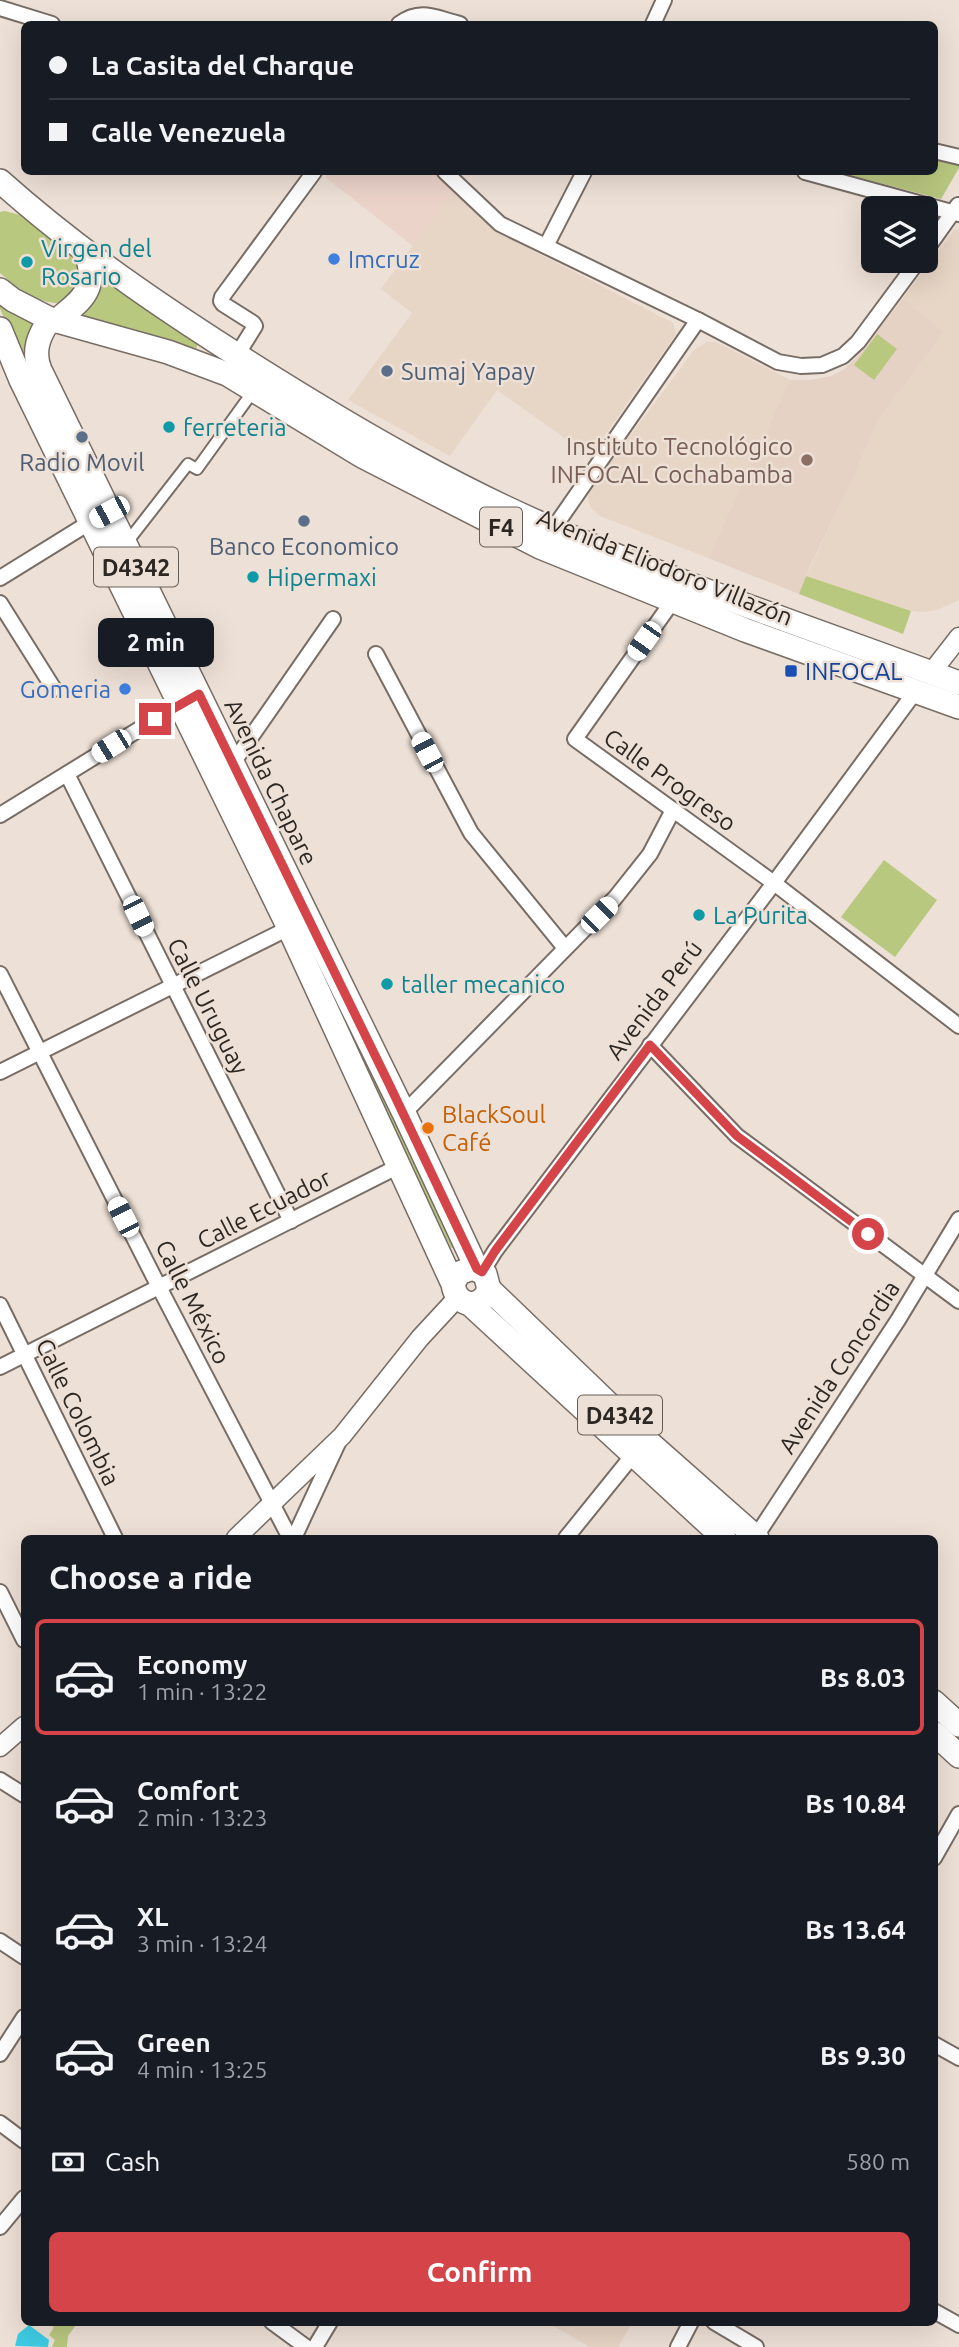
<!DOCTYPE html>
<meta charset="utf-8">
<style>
:root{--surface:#171b24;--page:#242831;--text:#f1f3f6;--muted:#9ea1a6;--line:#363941;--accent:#d44449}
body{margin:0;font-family:Ubuntu,sans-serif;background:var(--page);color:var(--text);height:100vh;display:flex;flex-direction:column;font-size:26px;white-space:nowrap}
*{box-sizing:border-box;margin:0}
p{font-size:23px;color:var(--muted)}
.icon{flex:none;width:38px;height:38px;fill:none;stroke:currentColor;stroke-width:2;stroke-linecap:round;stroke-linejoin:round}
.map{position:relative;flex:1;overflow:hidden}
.drawer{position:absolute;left:21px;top:1535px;width:917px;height:791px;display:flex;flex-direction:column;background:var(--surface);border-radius:10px;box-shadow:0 7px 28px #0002}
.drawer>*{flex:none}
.guide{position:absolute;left:21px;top:21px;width:917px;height:154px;border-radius:10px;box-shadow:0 7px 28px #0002;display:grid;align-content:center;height:154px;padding:0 28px;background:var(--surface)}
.tools{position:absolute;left:861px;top:196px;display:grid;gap:14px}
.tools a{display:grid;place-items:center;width:77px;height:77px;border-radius:10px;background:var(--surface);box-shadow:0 7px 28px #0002;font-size:35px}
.end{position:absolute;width:32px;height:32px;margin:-16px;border:9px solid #d44449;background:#fff;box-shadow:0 0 0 4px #fff}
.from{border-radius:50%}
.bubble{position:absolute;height:49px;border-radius:10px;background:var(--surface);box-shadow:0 7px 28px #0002;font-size:23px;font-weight:700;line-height:49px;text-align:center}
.car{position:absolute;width:21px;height:42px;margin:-21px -10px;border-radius:9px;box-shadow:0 0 5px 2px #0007;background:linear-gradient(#fff 24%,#345 0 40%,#fff 0 76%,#345 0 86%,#fff 0)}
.guide b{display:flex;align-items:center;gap:24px;height:66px;font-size:26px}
.guide b+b{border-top:2px solid var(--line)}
.guide i{width:18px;height:18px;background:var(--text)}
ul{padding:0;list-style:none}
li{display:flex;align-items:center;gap:21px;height:116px;margin:0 14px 10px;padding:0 14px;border:4px solid transparent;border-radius:10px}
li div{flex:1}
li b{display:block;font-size:26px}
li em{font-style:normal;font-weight:700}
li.active{border-color:var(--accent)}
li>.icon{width:63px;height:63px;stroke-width:1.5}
h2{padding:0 28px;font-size:32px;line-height:84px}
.pay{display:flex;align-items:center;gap:18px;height:77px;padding:0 28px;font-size:26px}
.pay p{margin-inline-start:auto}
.primary-button{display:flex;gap:14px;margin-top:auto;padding:14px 28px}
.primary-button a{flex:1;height:80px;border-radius:10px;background:var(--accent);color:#fff;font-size:28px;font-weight:700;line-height:80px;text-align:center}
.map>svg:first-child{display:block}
.commercial{fill:#ebd3c9}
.industrial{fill:#e7d5c5}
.built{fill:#e6d2c5}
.green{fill:#b9c87f}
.water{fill:#3dcce4}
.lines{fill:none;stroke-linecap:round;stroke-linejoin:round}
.pedestrian-casing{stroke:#786d65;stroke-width:14}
.minor-casing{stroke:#786d65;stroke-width:18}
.tertiary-casing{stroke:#786d65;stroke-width:21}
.primary-casing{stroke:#786d65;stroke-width:26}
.trunk-casing{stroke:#786d65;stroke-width:26}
.pedestrian{stroke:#fff;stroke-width:10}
.minor{stroke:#fff;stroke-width:14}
.tertiary{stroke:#fff;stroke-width:18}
.primary{stroke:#fff;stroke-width:23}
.trunk{stroke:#fff;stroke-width:23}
.route{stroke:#d44449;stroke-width:9}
.shop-dot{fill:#3f7fe0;stroke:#ede0d6;stroke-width:2.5}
.culture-dot{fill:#0f9aa8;stroke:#ede0d6;stroke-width:2.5}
.service-dot{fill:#5c6f8a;stroke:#ede0d6;stroke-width:2.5}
.education-dot{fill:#8d6e63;stroke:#ede0d6;stroke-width:2.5}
.transit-dot{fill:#1a4fb4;stroke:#ede0d6;stroke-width:2.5}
.food-dot{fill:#e8710a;stroke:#ede0d6;stroke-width:2.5}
.labels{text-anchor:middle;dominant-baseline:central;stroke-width:5;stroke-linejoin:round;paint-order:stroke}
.shield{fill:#ede0d6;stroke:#665e59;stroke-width:2}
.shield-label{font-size:23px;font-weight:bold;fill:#2c2723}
.culture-label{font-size:24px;fill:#0d838f;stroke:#ede0d6;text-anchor:start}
.shop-label{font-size:24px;fill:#366cbe;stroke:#ede0d6;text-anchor:start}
.service-label{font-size:24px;fill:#4e5e75;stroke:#ede0d6}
.education-label{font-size:24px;fill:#785e54;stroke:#ede0d6;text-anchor:end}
.street-label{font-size:24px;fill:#2c2723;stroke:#ede0d6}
.transit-label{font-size:24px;fill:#164399;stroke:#ede0d6;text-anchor:start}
.food-label{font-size:24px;fill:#c56008;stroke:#ede0d6;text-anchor:start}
</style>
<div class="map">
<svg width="959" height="2347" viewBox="0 0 959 2347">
<rect width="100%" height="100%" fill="#ede0d6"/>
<!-- commercial -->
<polygon class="commercial" points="329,172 433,172 453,191 413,246 325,177"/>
<!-- industrial -->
<g class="industrial">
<polygon points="453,191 497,232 673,323 676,334 590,456 497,390 450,456 348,400 412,313 381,289"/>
<polygon points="955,229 959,230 959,600 937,610 923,612 911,611 806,576 853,478 879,418 944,332 903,298"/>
<polygon points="707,342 716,342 790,380 708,558 600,516 591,508 588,499 589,491 694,350"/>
<polygon points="546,2322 633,2322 618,2347 590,2347"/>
</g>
<!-- built -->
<polygon class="built" points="903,298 944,332 879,418 853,478 809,568 799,594 708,558 790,380 811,380 831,376 843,370 856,358"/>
<!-- green -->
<g class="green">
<polygon points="935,157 959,163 959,168 941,199 838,172 934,172"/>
<path d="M5,211L20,215L74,257L80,265L83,282L64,303C39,305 18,289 0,273V212Z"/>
<polygon points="101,279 198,343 196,349 130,328 74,316"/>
<polygon points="0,301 16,315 41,325 28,353 22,357 0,309"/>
<polygon points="877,334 897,349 874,380 854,365"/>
<polygon points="806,576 911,611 903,634 799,594"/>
<polygon points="198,709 456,1246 451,1248 192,711"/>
<polygon points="884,860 937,900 895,957 841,917"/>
<polygon points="54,2322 78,2322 68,2336 67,2347 52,2347 55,2340 49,2335 53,2329"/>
</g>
<!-- water -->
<polygon class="water" points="29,2325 49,2340 48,2347 15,2346 18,2334"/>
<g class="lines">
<defs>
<polyline id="pedestrian" points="125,545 188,464 197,469 254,390"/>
<g id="minor">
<polyline points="0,8 52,24"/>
<path d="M399,24C421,8 435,18 460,24"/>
<polyline points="653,24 664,0"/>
<polyline points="934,151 959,157"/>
<polyline points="445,172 500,224 698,320 778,362 801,366 822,365 843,356 858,342 918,261"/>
<polyline points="805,172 959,214"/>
<polyline points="546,246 584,172"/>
<polyline points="926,250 958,205"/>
<polyline points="237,355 255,326 253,323 223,304 221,301 222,297 314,172"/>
<polyline points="553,529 698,320"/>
<polyline points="0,578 97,518"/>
<polyline points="672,602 575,739 774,883 959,1026"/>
<polyline points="0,603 54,689"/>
<polyline points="376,654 471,833 565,948"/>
<polyline points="233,763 333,619"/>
<polyline points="67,774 291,1221"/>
<polyline points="0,815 185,701"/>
<polyline points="0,974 159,1287 290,1538"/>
<polyline points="650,1045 737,1136 959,1301"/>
<polyline points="0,1072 289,928"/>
<polyline points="404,1113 615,898 650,854 673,810"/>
<polyline points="482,1272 495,1251 774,883 915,692"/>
<polyline points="0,1305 115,1538"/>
<polyline points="0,1367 399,1166"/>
<polyline points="294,1538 338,1443"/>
<polyline points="566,1538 633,1455"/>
<polyline points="755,1538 898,1320 959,1219"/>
<polyline points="0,1592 24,1640"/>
<polyline points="0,1780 24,1795"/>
<polyline points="934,1858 959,1814"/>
<polyline points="0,1941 24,1957"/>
<polyline points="934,2044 959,2058"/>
<polyline points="0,2054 24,2017"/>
<polyline points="0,2123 24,2141"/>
<polyline points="0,2227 24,2198"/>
<polyline points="934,2311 959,2325"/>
<polyline points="272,2322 306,2347"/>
<polyline points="714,2322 756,2347"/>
<polyline points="315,2347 330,2322"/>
<polyline points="678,2347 691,2322"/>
</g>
<g id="tertiary">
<polyline points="931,673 959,637"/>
<polyline points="236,1538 342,1436 420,1338 457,1298"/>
<polyline points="0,1747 24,1726"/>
</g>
<g id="primary">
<path d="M50,319C39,335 32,351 40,370L404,1113L477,1269"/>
<path d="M0,329L21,380L289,928L453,1284C456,1307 481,1311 489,1289L485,1274L473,1268L459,1273L453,1284"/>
<polyline points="489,1289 645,1439 757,1538"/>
<polyline points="470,1304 724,1538"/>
<polyline points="934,1702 959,1725"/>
<polyline points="934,1733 959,1756"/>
</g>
<g id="trunk">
<path d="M0,181C85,257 179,319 275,379C365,435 457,488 555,530C687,587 824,633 959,683"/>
<polyline points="0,290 13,300 50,319 168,352 227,374 362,456 540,547 745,630 959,707"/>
<path d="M56,321C82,300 99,288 86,253"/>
</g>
</defs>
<!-- pedestrian casing -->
<use href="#pedestrian" class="pedestrian-casing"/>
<!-- minor casing -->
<use href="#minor" class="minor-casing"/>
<!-- tertiary casing -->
<use href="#tertiary" class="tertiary-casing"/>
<!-- primary casing -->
<use href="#primary" class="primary-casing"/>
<!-- trunk casing -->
<use href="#trunk" class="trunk-casing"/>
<!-- pedestrian -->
<use href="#pedestrian" class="pedestrian"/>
<!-- minor -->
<use href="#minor" class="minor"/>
<!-- tertiary -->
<use href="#tertiary" class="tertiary"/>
<!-- primary -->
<use href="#primary" class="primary"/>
<!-- trunk -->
<use href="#trunk" class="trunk"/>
</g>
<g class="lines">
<!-- route -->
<polyline class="route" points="155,719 199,694 391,1088 477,1269 482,1272 495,1251 650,1045 737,1136 868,1234"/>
</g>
<!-- markers -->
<g class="shop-dot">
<circle cx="334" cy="259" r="7"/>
<circle cx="125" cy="689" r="7"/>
</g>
<g class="culture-dot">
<circle cx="27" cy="262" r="7"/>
<circle cx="169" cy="427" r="7"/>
<circle cx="253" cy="577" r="7"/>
<circle cx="699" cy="915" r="7"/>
<circle cx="387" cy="984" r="7"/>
</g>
<g class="service-dot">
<circle cx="387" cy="371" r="7"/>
<circle cx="82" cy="437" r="7"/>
<circle cx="304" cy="521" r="7"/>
</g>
<circle class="education-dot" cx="807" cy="460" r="7"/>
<rect class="transit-dot" x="784" y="664" width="14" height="14" rx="3.5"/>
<circle class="food-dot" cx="428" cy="1128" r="7"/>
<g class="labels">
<!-- shield labels -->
<g class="shield">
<rect x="480" y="507.5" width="42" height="39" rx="5"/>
<rect x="94" y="547.5" width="84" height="39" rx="5"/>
<rect x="578" y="1395.5" width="84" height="39" rx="5"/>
</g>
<g class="shield-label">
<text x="501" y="527">F4</text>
<text x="136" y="567">D4342</text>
<text x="620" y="1415">D4342</text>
</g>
<!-- culture labels -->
<g class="culture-label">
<text x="41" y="248">Virgen del<tspan x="41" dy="28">Rosario</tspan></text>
<text x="183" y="427">ferreteria</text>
<text x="267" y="577">Hipermaxi</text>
<text x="713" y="915">La Purita</text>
<text x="401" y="984">taller mecanico</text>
</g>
<!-- shop labels -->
<g class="shop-label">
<text x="348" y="259">Imcruz</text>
<text x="111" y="689" text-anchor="end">Gomeria</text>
</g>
<!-- service labels -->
<g class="service-label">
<text x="401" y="371" text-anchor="start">Sumaj Yapay</text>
<text x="82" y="462">Radio Movil</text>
<text x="304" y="546">Banco Economico</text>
</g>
<!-- education labels -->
<g class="education-label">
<text x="793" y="446">Instituto Tecnológico<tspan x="793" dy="28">INFOCAL Cochabamba</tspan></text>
</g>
<!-- street labels -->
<g class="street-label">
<text transform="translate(665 567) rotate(22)">Avenida Eliodoro Villazón</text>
<text transform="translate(670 780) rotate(36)">Calle Progreso</text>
<text transform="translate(271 782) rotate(64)">Avenida Chapare</text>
<text transform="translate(654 1000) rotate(-53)">Avenida Perú</text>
<text transform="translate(208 1006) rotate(63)">Calle Uruguay</text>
<text transform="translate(264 1209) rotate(-27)">Calle Ecuador</text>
<text transform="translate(193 1302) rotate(63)">Calle México</text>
<text transform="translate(839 1367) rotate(-57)">Avenida Concordia</text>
<text transform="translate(78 1412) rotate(64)">Calle Colombia</text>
</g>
<!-- transit labels -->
<g class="transit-label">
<text x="805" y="671">INFOCAL</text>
</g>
<!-- food labels -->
<g class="food-label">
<text x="442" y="1114">BlackSoul<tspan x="442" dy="28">Café</tspan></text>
</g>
</g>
</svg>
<div class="tools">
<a><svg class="icon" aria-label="layers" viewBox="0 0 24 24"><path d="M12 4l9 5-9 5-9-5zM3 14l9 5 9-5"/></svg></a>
</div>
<i class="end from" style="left:868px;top:1234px"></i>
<i class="end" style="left:155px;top:719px"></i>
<div class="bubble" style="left:98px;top:618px;width:116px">2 min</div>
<i class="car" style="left:109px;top:512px;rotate:242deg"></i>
<i class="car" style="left:644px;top:641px;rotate:215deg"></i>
<i class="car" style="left:111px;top:746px;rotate:238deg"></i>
<i class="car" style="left:427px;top:752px;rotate:332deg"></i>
<i class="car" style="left:599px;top:915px;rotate:45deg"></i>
<i class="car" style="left:138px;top:916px;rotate:154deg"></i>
<i class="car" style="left:123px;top:1217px;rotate:333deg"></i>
<div class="guide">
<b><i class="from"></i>La Casita del Charque</b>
<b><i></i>Calle Venezuela</b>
</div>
<section class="drawer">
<h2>Choose a ride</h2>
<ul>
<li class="active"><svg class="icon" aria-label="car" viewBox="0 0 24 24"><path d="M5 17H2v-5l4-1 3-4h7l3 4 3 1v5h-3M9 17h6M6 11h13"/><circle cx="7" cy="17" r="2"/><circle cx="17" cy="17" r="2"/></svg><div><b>Economy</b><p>1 min · 13:22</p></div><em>Bs 8.03</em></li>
<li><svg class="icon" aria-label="car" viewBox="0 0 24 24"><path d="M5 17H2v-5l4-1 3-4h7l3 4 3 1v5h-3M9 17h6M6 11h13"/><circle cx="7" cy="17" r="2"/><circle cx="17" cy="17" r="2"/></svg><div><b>Comfort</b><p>2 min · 13:23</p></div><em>Bs 10.84</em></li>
<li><svg class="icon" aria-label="car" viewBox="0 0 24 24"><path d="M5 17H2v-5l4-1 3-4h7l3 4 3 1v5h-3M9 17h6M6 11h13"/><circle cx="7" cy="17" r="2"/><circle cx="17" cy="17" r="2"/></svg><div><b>XL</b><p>3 min · 13:24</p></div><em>Bs 13.64</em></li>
<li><svg class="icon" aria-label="car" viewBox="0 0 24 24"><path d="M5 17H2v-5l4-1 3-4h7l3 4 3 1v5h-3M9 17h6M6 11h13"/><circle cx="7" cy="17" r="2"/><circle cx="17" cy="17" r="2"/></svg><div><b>Green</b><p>4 min · 13:25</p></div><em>Bs 9.30</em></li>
</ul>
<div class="pay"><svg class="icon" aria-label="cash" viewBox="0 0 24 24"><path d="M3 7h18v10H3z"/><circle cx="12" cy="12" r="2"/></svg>Cash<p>580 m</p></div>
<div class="primary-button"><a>Confirm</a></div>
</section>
</div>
